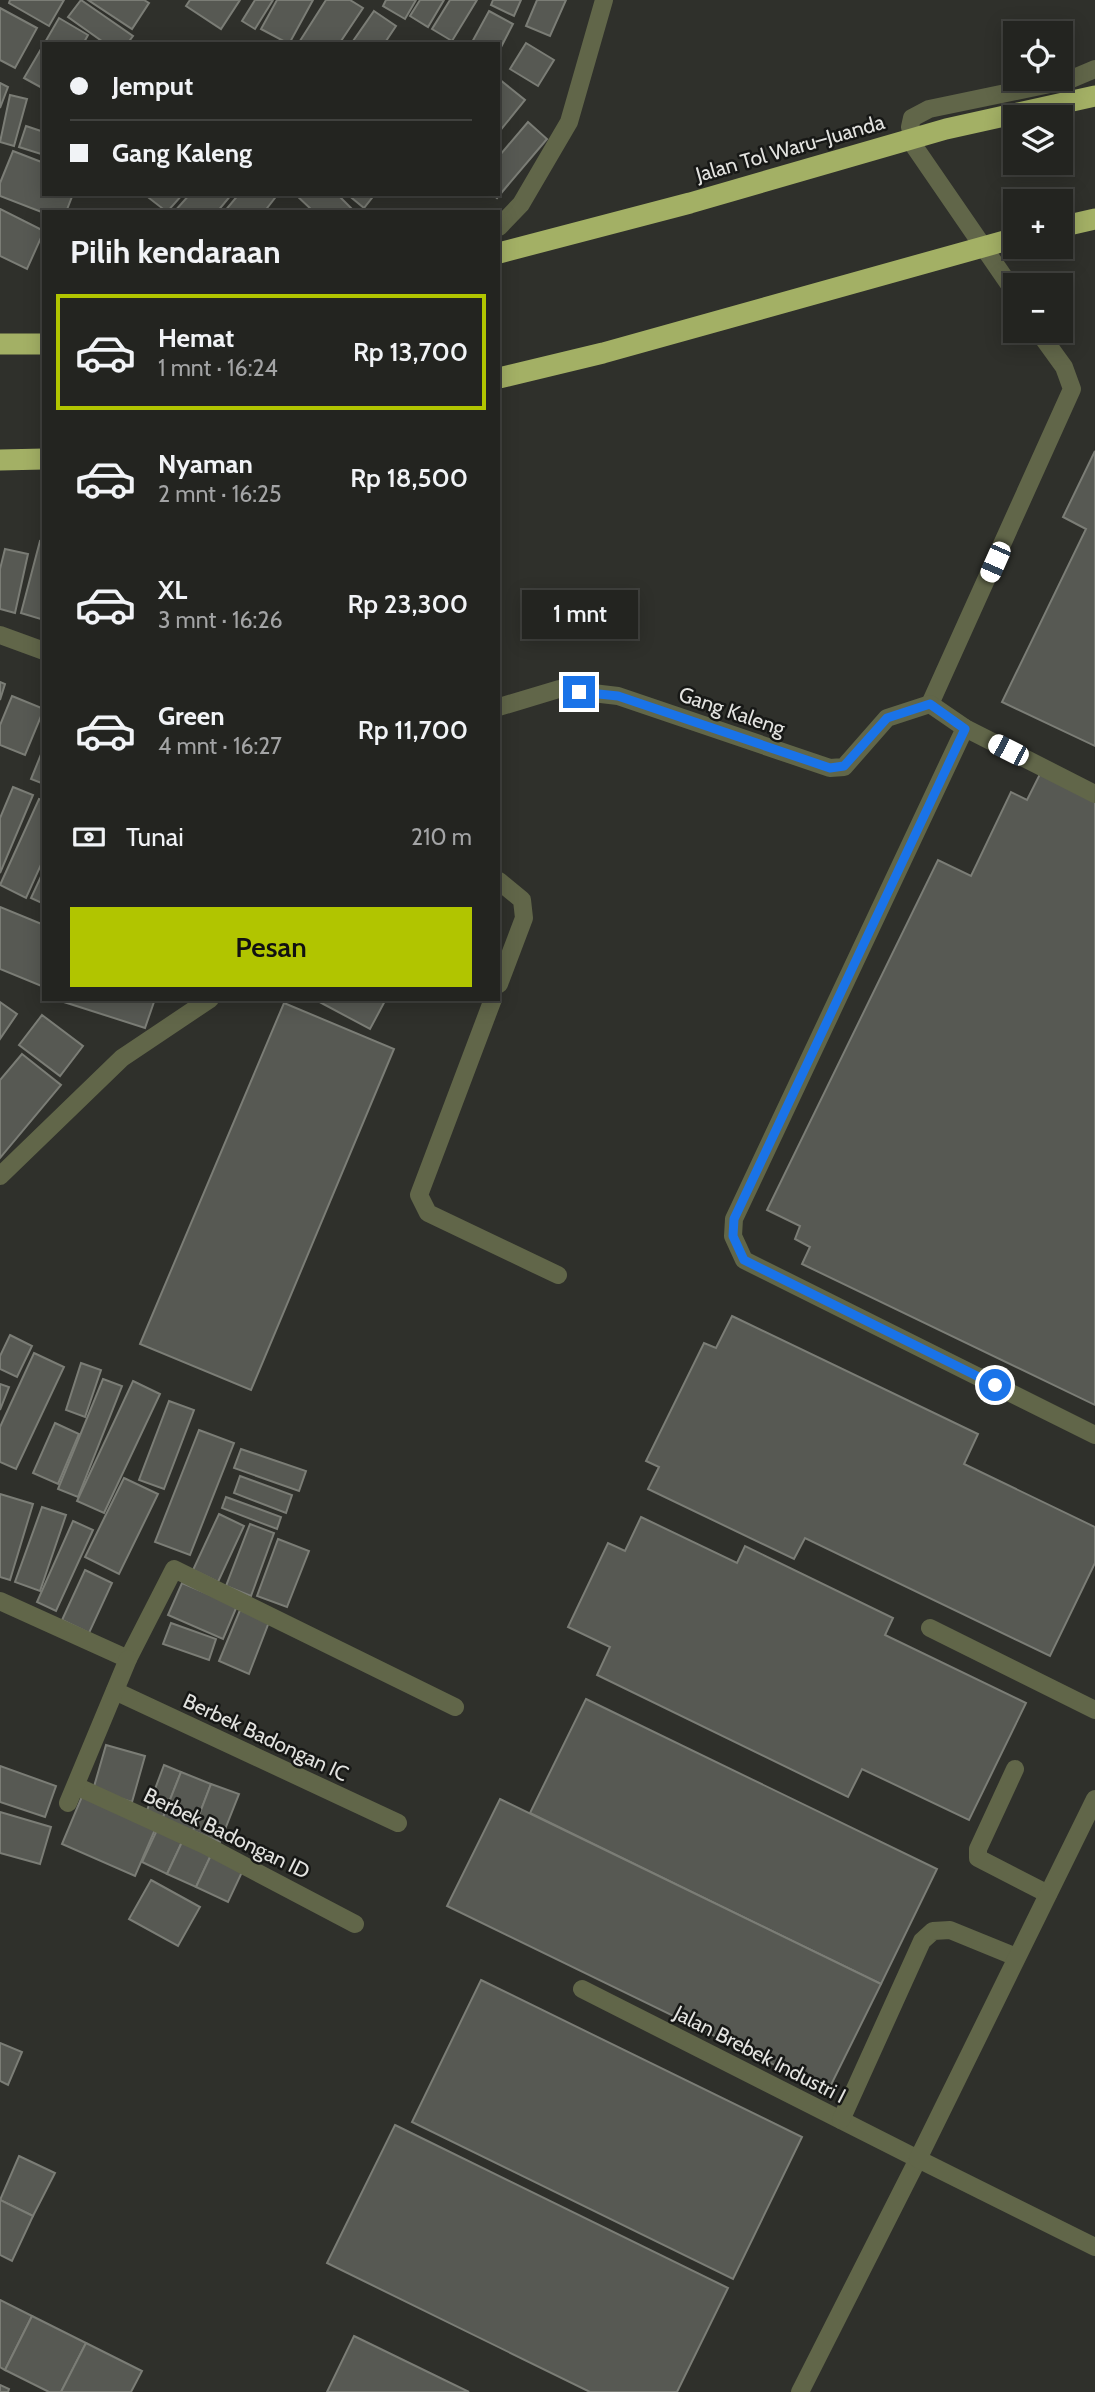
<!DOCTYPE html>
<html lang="id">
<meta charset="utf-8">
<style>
:root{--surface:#232420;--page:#2b2c29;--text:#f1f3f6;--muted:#a3a4a5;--line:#40413e;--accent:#b1c500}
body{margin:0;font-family:Cabin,sans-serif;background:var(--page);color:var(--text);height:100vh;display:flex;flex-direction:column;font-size:26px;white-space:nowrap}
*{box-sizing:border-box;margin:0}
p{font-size:23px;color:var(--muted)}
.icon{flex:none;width:38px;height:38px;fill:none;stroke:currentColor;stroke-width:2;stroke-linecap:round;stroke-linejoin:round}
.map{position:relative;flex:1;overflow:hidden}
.drawer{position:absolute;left:42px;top:210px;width:458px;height:791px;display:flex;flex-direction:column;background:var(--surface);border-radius:0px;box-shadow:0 4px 18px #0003,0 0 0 2px var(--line)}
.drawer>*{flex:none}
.top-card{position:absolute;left:42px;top:42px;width:458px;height:154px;border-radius:0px;box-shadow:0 4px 18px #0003,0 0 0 2px var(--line);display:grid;align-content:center;height:154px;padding:0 28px;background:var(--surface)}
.tools{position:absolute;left:1003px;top:21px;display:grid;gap:14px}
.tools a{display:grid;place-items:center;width:70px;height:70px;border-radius:0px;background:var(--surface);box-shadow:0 4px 18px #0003,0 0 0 2px var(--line);font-size:35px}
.end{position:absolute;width:32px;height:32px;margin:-16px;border:9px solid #1a73e8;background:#fff;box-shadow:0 0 0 4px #fff}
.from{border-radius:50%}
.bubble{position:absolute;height:49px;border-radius:0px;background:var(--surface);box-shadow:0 4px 18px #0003,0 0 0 2px var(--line);font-size:23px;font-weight:600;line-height:49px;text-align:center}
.car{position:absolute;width:21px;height:42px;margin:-21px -10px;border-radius:9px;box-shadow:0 0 5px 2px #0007;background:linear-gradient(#fff 24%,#345 0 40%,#fff 0 76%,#345 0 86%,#fff 0)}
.top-card b{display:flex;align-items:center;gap:24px;height:66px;font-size:26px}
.top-card b+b{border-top:2px solid var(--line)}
.top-card i{width:18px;height:18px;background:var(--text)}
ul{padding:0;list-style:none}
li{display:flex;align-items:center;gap:21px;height:116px;margin:0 14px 10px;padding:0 14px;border:4px solid transparent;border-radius:0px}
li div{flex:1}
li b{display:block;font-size:26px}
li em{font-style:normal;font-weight:600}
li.current{border-color:var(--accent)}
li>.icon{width:63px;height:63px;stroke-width:1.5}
h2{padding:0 28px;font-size:32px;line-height:84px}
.pay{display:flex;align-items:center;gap:18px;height:77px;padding:0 28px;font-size:26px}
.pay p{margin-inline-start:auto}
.primary-button{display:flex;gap:14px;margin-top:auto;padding:14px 28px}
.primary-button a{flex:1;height:80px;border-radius:0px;background:var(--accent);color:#111;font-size:28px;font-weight:600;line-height:80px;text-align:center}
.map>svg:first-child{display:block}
.building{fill:#575953;stroke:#7b7d76;stroke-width:2}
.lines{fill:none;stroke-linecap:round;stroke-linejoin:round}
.service{stroke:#616649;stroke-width:18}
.minor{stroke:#616649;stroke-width:18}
.motorway{stroke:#a3b065;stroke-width:21}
.motorway-bridge{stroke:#a3b065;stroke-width:21}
.route{stroke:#1a73e8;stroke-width:9}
.labels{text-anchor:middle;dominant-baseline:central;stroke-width:5;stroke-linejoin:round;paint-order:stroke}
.street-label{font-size:21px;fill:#e3e3e0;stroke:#171816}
</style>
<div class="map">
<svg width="1095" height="2392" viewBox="0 0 1095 2392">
<rect width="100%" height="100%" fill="#2f302b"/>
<!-- building -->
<g class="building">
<polygon points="10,0 64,0 49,26 9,3"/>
<polygon points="81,0 133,36 127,44 106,44 68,17"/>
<polygon points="88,0 144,0 149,3 132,29"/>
<polygon points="190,0 240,0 221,29 186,6"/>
<polygon points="255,0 273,0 255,29 242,21"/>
<polygon points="277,0 313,0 289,44 261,29"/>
<polygon points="326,0 350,0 363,8 339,44 298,44"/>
<polygon points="386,0 416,0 405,19 383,6"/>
<polygon points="420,0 444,0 428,27 410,16"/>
<polygon points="450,0 477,0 452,41 432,29"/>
<polygon points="493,0 521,0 514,16 491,5"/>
<polygon points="537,0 566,0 550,36 526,26"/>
<polygon points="0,8 37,28 15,68 0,60"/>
<polygon points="374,11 396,26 384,44 351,44"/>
<polygon points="489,11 513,24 499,51 499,44 471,44"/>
<polygon points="59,18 88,35 83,44 44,44"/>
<polygon points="526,43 554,60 538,86 510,69"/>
<polygon points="44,44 44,89 24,78"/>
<polygon points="499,79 525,100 499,132"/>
<polygon points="0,83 8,87 0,108"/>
<polygon points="10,95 27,99 14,146 0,142"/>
<polygon points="528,122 547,139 497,198 492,194 499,194 499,156"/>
<polygon points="26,126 44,132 44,155 19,147"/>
<polygon points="13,151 44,163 44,194 73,194 66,212 44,213 0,196 0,183"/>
<polygon points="153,194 183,194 167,212 149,198"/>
<polygon points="190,194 232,194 217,212 174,212"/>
<polygon points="239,194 278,194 264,212 224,212"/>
<polygon points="295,194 337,194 355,212 314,212"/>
<polygon points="347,194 375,194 364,208"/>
<polygon points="0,209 44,231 27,269 0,256"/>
<polygon points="1095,451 1095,746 1002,702 1086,529 1063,517"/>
<polygon points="40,541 44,542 44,620 21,613"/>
<polygon points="5,549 28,554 15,613 0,609 0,569"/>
<polygon points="0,682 5,684 0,700"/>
<polygon points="12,696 44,709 25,755 0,745 0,725"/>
<polygon points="44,747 44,784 31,779"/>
<polygon points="1041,772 1095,801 1095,1405 802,1264 810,1247 795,1239 800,1226 767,1210 938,860 971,876 1011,792 1027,800"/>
<polygon points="13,787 33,795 0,873 0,818"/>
<polygon points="39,799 44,801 44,858 26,898 0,885"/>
<polygon points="44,870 44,904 31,898"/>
<polygon points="0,907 44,925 44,987 0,969"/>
<polygon points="65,999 155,999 145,1028 64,1002"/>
<polygon points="314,999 386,999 370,1029"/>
<polygon points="0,1002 17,1014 0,1039"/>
<polygon points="284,1003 394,1049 251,1390 140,1344"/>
<polygon points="42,1015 83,1046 60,1076 19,1045"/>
<polygon points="22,1054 61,1085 0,1158 0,1080"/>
<polygon points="732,1316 978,1434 964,1464 1095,1527 1095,1563 1050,1656 805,1538 794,1559 648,1489 659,1467 646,1461 704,1343 716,1348"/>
<polygon points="10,1335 32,1346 17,1377 0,1369 0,1356"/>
<polygon points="34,1353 64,1367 16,1469 0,1462 0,1427"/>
<polygon points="81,1363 101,1370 85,1417 66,1410"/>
<polygon points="103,1379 122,1386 78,1497 58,1489"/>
<polygon points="133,1381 160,1394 104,1513 77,1501"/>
<polygon points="0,1384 9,1387 0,1410"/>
<polygon points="169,1401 194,1410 164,1489 139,1480"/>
<polygon points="55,1423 79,1434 58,1484 33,1473"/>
<polygon points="199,1430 234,1443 190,1555 155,1542"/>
<polygon points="241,1449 306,1471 299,1491 234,1468"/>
<polygon points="240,1476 292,1495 286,1513 234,1493"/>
<polygon points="124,1478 158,1494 119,1574 85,1557"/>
<polygon points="0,1494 33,1504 10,1580 0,1577"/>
<polygon points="226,1497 281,1517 277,1529 222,1508"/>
<polygon points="42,1507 66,1515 40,1591 15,1582"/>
<polygon points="219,1514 244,1526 218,1582 193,1570"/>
<polygon points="641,1517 737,1563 745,1546 893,1618 885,1635 1026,1703 969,1820 862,1769 848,1797 597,1675 610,1647 568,1627 608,1543 625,1551"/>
<polygon points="73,1521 93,1530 56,1611 37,1602"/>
<polygon points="250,1524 274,1533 251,1596 226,1586"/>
<polygon points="278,1539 309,1551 287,1607 257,1596"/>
<polygon points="85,1570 112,1583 89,1633 62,1620"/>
<polygon points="182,1583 237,1606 223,1639 168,1615"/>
<polygon points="240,1610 269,1622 249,1674 219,1661"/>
<polygon points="171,1623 216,1639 209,1660 163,1644"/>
<polygon points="586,1699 937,1869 881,1984 530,1813"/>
<polygon points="106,1745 145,1756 132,1802 93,1790"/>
<polygon points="164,1765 181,1772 162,1820 146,1813"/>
<polygon points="0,1766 56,1786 45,1817 0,1802"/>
<polygon points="181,1772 211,1784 193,1831 162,1820"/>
<polygon points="211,1784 239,1794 220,1842 193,1831"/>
<polygon points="83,1794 157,1825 135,1876 62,1844"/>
<polygon points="500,1799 881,1984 828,2091 447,1906"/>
<polygon points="0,1812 51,1827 40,1864 0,1853"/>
<polygon points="157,1830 182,1842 167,1874 142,1862"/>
<polygon points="182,1842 211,1855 196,1887 167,1874"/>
<polygon points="211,1855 243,1870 228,1902 196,1887"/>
<polygon points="151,1880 200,1907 178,1946 129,1919"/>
<polygon points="481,1980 802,2137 733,2279 412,2122"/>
<polygon points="0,2043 22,2052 8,2085 0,2081"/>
<polygon points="395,2125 728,2288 677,2392 590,2392 327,2263"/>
<polygon points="19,2156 55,2173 33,2216 0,2200"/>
<polygon points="0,2200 33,2216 12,2261 0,2255"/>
<polygon points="0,2300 32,2316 5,2370 0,2367"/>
<polygon points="32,2316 86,2343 61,2392 49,2392 5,2370"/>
<polygon points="354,2336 469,2392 327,2392"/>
<polygon points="86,2343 142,2371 131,2392 61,2392"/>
<polygon points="0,2385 9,2389 8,2392 0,2392"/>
</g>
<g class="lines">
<!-- service -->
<g class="service">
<polyline points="965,728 734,1219 733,1236 744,1260 1095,1435"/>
<polyline points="499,881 522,900 524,918 499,984"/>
<polyline points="493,999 419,1195 428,1213 558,1275"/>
<polyline points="930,1628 1095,1710"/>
<polyline points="1015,1769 978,1849 978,1858 1048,1894"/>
<polyline points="582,1989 918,2159 800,2392"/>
<polyline points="841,2120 922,1941 933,1931 950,1930 1016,1957"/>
</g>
<!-- minor -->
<g class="minor">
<polyline points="499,227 521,204 569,122 604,0"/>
<polyline points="1015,293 914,146 910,127 912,118 929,109 1069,80 1095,69"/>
<polyline points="0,635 44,651"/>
<polyline points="930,704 1072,389 1064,367 1038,331"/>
<polyline points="930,704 965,728 1095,794"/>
<polyline points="499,707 559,689 618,696 830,768 844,767 887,718 930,704"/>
<polyline points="0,1176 122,1058 210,999"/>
<polyline points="0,1601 128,1659 174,1569 455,1707"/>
<polyline points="115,1691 398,1823"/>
<polyline points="76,1786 205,1845 355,1924"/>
<polyline points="1095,1799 918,2159 1095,2247"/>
<polyline points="68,1803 128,1659"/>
</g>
<!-- motorway -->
<g class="motorway">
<polyline points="1060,227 1095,219"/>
<polyline points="0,344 44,344"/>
<polyline points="0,460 44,459"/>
</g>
<!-- motorway-bridge -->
<g class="motorway-bridge">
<polyline points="499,253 690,203 946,129 1095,96"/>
<polyline points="499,378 603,353 1015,238"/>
</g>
</g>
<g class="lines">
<!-- route -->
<polyline class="route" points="579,692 618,696 830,768 844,766 887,718 930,704 965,729 734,1219 733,1236 744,1260 995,1385"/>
</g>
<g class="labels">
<!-- street labels -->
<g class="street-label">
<text transform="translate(790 148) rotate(-16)">Jalan Tol Waru–Juanda</text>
<text transform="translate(732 711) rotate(19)">Gang Kaleng</text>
<text transform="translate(266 1737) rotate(25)">Berbek Badongan IC</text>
<text transform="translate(227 1833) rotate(26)">Berbek Badongan ID</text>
<text transform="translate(760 2054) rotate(27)">Jalan Brebek Industri I</text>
</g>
</g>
</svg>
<div class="tools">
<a><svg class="icon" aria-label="locate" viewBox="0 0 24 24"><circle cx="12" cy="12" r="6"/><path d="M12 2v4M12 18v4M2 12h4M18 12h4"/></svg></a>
<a><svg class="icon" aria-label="layers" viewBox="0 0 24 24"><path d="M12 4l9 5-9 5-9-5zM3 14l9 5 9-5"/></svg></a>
<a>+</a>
<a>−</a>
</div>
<i class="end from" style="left:995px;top:1385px"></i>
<i class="end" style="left:579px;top:692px"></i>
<div class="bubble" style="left:522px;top:590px;width:116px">1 mnt</div>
<i class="car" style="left:995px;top:562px;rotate:204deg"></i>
<i class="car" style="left:1008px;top:750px;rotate:297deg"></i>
<div class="top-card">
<b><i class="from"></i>Jemput</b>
<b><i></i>Gang Kaleng</b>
</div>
<section class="drawer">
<h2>Pilih kendaraan</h2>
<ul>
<li class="current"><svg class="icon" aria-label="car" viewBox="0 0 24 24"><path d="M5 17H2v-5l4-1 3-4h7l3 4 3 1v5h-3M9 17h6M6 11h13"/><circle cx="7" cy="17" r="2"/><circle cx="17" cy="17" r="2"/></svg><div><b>Hemat</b><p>1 mnt · 16:24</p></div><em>Rp 13,700</em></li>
<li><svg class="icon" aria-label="car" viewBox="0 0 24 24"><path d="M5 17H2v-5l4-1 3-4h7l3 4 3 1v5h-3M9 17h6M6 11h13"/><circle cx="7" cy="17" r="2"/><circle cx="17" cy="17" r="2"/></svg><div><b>Nyaman</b><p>2 mnt · 16:25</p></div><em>Rp 18,500</em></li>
<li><svg class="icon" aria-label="car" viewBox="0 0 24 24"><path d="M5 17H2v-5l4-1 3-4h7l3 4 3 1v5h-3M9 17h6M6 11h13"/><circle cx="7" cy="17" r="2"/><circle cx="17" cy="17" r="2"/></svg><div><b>XL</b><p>3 mnt · 16:26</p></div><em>Rp 23,300</em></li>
<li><svg class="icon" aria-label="car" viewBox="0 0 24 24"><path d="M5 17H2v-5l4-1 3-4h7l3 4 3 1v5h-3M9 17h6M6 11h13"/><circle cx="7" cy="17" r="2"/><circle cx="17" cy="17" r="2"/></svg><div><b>Green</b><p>4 mnt · 16:27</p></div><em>Rp 11,700</em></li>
</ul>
<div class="pay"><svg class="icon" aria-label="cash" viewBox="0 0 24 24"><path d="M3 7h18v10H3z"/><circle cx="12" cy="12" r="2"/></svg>Tunai<p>210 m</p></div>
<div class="primary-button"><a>Pesan</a></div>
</section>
</div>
